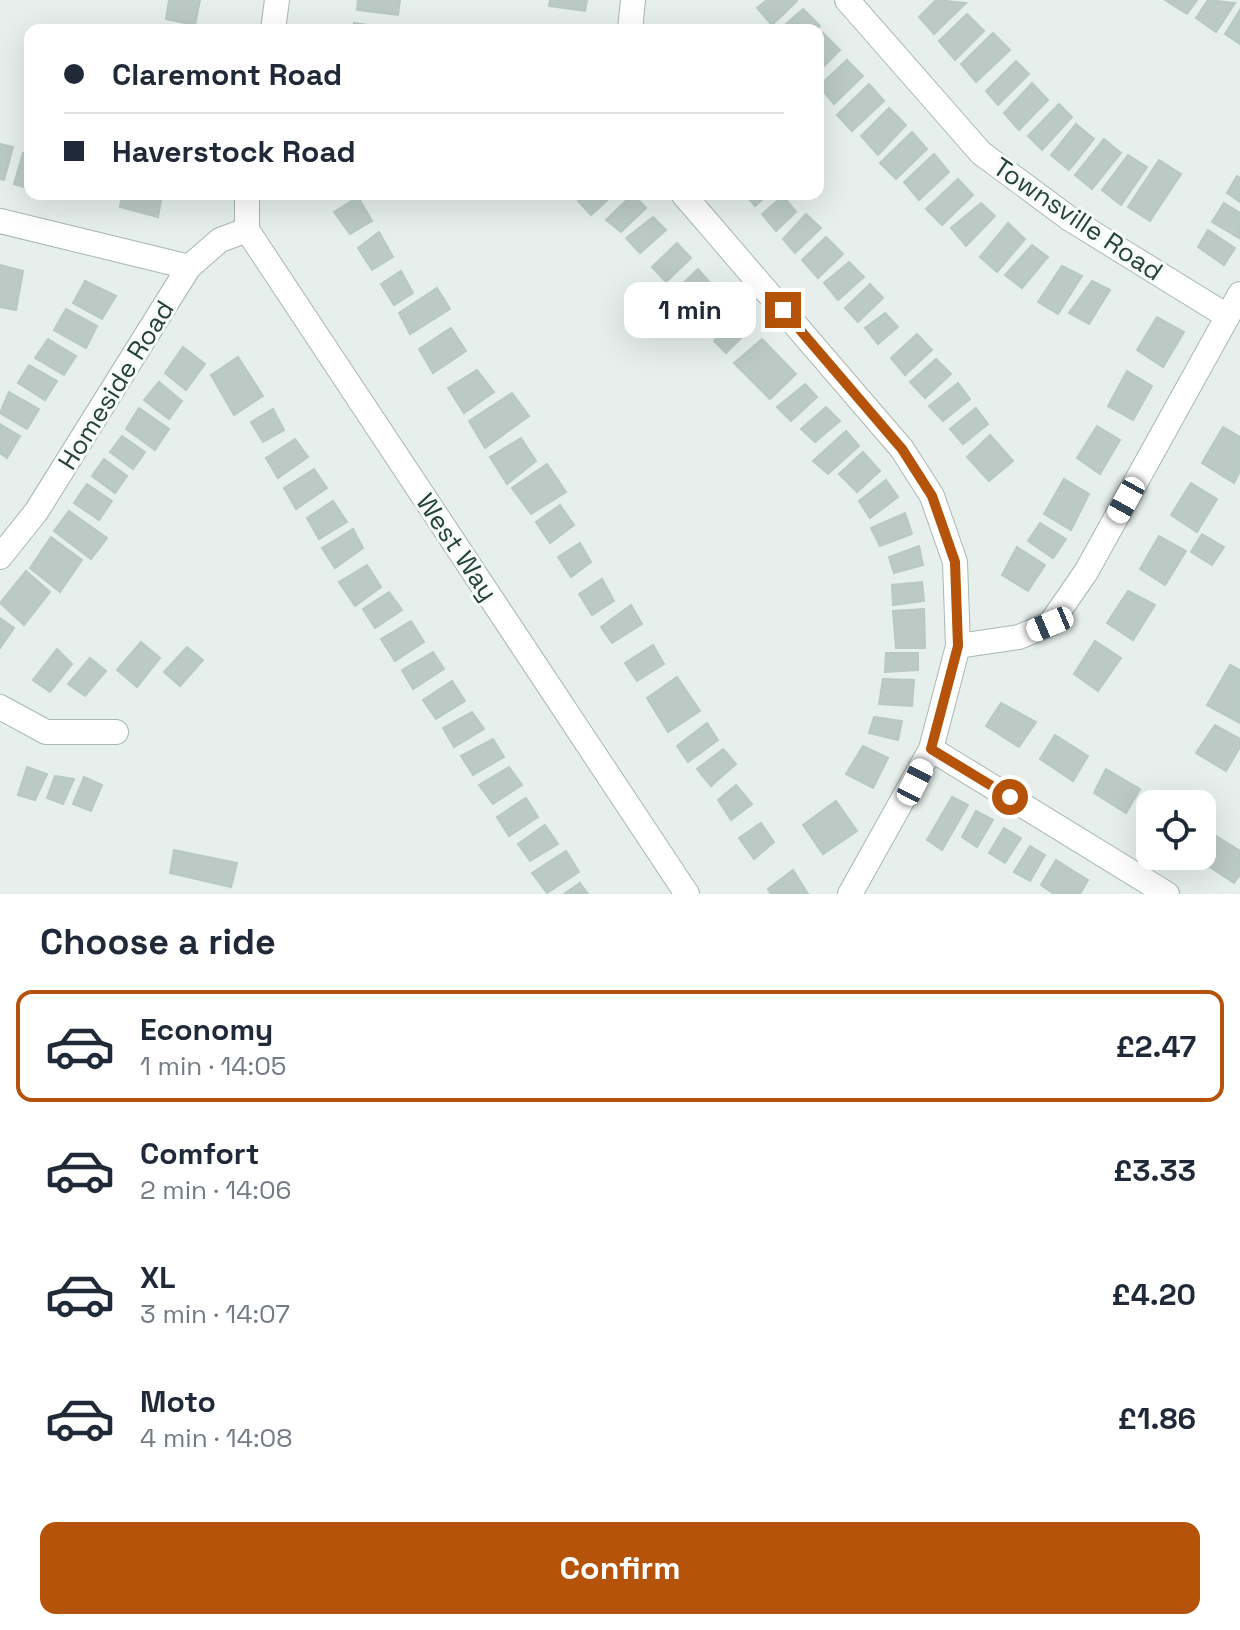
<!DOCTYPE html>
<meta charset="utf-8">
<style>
:root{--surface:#fff;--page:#f6f6f7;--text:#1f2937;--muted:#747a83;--line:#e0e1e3;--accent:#b45309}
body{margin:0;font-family:"Space Grotesk",sans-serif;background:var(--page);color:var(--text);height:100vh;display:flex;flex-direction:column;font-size:30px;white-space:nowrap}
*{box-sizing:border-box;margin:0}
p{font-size:26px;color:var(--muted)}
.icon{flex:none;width:44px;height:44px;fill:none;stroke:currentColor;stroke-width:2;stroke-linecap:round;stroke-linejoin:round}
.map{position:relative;height:894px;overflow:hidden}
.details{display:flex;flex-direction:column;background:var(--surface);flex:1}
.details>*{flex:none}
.guide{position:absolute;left:24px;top:24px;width:800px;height:176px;border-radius:16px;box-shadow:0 8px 32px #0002;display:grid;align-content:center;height:176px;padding:0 40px;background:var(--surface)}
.fabs{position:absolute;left:1136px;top:790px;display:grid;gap:16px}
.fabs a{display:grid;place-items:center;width:80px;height:80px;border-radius:16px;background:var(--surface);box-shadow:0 8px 32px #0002;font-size:40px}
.end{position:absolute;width:36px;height:36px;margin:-18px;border:10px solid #b45309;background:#fff;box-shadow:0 0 0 4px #fff}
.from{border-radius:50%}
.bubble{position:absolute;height:56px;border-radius:16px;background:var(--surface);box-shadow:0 8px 32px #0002;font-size:26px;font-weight:800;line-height:56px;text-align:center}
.car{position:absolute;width:24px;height:48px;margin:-24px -12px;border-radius:10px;box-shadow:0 0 6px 2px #0007;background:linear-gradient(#fff 24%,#345 0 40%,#fff 0 76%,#345 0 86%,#fff 0)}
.guide b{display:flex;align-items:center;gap:28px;height:76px;font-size:30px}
.guide b+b{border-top:2px solid var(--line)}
.guide i{width:20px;height:20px;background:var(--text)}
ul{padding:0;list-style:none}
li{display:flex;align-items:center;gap:24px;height:112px;margin:0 16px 12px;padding:0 24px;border:4px solid transparent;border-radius:16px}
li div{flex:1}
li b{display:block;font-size:30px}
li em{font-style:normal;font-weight:800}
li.current{border-color:var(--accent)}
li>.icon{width:72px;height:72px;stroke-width:1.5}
h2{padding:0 40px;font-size:36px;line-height:96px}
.button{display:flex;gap:16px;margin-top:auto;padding:16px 40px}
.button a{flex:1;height:92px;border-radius:16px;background:var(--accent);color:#fff;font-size:32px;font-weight:800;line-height:92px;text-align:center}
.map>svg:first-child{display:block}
.building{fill:#bbcac4;stroke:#b8c9c2;stroke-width:2}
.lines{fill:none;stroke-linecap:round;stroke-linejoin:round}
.minor-casing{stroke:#a8b8b2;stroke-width:26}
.minor{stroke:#fff;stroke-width:24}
.route{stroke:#b45309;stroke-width:10}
.labels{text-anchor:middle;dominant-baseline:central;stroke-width:6;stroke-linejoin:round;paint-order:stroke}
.street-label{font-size:26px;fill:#24423a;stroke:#f7fbf9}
</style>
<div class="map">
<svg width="1240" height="894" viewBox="0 0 1240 894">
<rect width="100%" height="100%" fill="#e6efeb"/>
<!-- building -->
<g class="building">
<polygon points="169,0 200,0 195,25 166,19"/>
<polygon points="358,0 400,0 398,15 357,10"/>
<polygon points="550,0 587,0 585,11 549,6"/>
<polygon points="767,0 796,0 797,1 772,25 757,8"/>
<polygon points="936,0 966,3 934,34 919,17"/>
<polygon points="1165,0 1197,0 1187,14"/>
<polygon points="1208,0 1235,3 1216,32 1196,18"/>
<polygon points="803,9 820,26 815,30 779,30"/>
<polygon points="1240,10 1240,44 1225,34"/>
<polygon points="967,14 984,31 955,60 939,41"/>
<polygon points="354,23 390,28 352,30"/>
<polygon points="823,33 840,50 818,72 818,38"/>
<polygon points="993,33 1010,50 976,82 961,64"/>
<polygon points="847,60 863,76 834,104 819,86"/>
<polygon points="1016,61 1029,74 998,105 986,91"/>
<polygon points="1032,83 1048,100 1019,130 1004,113"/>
<polygon points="869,84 884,101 852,131 837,115"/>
<polygon points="1059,104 1072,117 1042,150 1028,136"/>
<polygon points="889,108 906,125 878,155 861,136"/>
<polygon points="1076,124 1094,139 1069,170 1051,155"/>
<polygon points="912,132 927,149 896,179 880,163"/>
<polygon points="1104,139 1121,153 1092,189 1075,175"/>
<polygon points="0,144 13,147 4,180 0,179"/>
<polygon points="23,153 30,155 30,189 14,184"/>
<polygon points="934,154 949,172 919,200 904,182"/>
<polygon points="1128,155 1147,167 1121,205 1102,190"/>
<polygon points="1159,160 1181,174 1150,221 1128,207"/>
<polygon points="1237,176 1240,178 1240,202 1227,193"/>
<polygon points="958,179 973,195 942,225 926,209"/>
<polygon points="122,194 162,194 158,217 120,207"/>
<polygon points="585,194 614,194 591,215 578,201"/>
<polygon points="633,194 646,208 621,232 606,220"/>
<polygon points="745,194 769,194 755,206"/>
<polygon points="783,196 796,212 776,231 762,214"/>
<polygon points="358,197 372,221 350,234 334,212"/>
<polygon points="981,203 995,216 966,246 951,228"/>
<polygon points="1224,203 1240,213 1239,238 1212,222"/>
<polygon points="806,214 821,228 795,253 783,239"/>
<polygon points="653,217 666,230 640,253 626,238"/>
<polygon points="1008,223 1025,239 997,272 980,257"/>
<polygon points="1208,230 1235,248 1224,265 1198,247"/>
<polygon points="379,232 393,257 372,270 358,248"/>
<polygon points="826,237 843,254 818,278 802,260"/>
<polygon points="677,243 691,258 666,282 652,267"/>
<polygon points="1032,245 1048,257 1022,288 1005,275"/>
<polygon points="849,262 864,277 838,300 824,283"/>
<polygon points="0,265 23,271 16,310 0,307"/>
<polygon points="1062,266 1082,276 1058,314 1038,302"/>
<polygon points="698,269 711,284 680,314 667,299"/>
<polygon points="401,271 413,293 394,305 381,284"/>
<polygon points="85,281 116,296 102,319 73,303"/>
<polygon points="1092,281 1110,290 1089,324 1069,313"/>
<polygon points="870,284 883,298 858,322 845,308"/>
<polygon points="437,288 450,309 410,334 399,313"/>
<polygon points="722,289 736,305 706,332 693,316"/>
<polygon points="66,309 97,326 86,348 54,330"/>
<polygon points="885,313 898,327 878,344 865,328"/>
<polygon points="740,315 752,327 726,353 714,341"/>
<polygon points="1157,317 1184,332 1163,367 1137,350"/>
<polygon points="451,328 466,351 433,373 419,349"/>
<polygon points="917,334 932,350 905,375 891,358"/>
<polygon points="48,339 76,356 64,375 35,358"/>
<polygon points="762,339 796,374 770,399 734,363"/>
<polygon points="183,347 205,364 186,390 165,373"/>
<polygon points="238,357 263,396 234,415 211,375"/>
<polygon points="936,359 951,374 925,398 910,382"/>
<polygon points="29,365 57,381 45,400 18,383"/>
<polygon points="477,370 494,392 464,413 448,388"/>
<polygon points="1127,371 1152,386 1133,420 1108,406"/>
<polygon points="159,382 182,401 169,419 144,400"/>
<polygon points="958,383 970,399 943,421 929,406"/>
<polygon points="805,384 817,397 791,421 777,407"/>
<polygon points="9,392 39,409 27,429 0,413"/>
<polygon points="512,393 529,416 485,448 469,421"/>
<polygon points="826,407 840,421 815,442 801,429"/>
<polygon points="139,408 169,429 155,450 126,429"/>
<polygon points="976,408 988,424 963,444 950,429"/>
<polygon points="273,409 284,430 263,442 251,422"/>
<polygon points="0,424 20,436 7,458 0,453"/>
<polygon points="1097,426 1120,440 1100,474 1077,458"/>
<polygon points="1223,427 1240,437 1240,471 1234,483 1202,463"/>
<polygon points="846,431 859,446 828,474 813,461"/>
<polygon points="990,435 1013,461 989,481 967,457"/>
<polygon points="122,436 145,452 133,469 110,452"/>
<polygon points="521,438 536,461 507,484 490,457"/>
<polygon points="295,439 308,457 278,478 266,458"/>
<polygon points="863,452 880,471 857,492 839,474"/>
<polygon points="104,459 127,476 115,493 92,476"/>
<polygon points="547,464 566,492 531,514 512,488"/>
<polygon points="314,469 327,488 296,509 284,488"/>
<polygon points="1064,479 1089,494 1071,530 1044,514"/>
<polygon points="886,480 898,497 870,518 859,501"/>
<polygon points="1191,483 1217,499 1197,532 1171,515"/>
<polygon points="87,484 112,501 99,520 74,503"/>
<polygon points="333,501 347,522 319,539 307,518"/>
<polygon points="560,505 574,525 550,543 536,522"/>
<polygon points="69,511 107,538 91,559 54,531"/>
<polygon points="905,513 912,534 880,546 871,528"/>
<polygon points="1040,523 1066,539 1053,558 1028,541"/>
<polygon points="353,529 363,548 335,568 322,548"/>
<polygon points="1202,534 1224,547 1212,565 1191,552"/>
<polygon points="1159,536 1186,551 1165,585 1140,569"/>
<polygon points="51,537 82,560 60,592 30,568"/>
<polygon points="580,543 591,562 571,577 558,557"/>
<polygon points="919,546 923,565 894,573 889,557"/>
<polygon points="1017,547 1045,565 1028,591 1002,575"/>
<polygon points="367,565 381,587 355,606 339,582"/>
<polygon points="26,571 50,592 24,625 0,603"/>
<polygon points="602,579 614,601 592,615 579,594"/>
<polygon points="922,582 924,601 893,605 892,585"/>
<polygon points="1128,591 1155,605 1133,640 1107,623"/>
<polygon points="389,592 402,610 375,628 363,609"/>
<polygon points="631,605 642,624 612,643 601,627"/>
<polygon points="924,609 925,648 896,648 893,611"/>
<polygon points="0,618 14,628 0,648"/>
<polygon points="411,621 424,642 395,661 381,639"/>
<polygon points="1095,641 1121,658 1098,691 1074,674"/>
<polygon points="141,642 160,658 137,687 117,670"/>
<polygon points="653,645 664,664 637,681 625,663"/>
<polygon points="187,647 203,660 180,686 164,672"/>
<polygon points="57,649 72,664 50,692 33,680"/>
<polygon points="433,652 444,669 413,689 402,670"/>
<polygon points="886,653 918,653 918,670 885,672"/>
<polygon points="90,658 106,671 85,696 68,684"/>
<polygon points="1230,665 1240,670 1240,723 1207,705"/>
<polygon points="677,677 700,711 668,732 647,698"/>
<polygon points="883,679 914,680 912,706 879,704"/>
<polygon points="452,681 465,701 436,719 423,700"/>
<polygon points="1001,703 1036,722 1019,747 986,726"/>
<polygon points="472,712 484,729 454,747 443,728"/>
<polygon points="874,717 902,721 898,740 869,733"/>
<polygon points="707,723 718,740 688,762 677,746"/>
<polygon points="1215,725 1240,739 1240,747 1226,771 1196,753"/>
<polygon points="1055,735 1088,756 1073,781 1040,759"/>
<polygon points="493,739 504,757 473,775 461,756"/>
<polygon points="863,746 888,758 873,788 846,774"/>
<polygon points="723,749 736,764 711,786 697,769"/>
<polygon points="27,767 47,774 35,800 18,795"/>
<polygon points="509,767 522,785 493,804 479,785"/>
<polygon points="1106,769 1140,789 1126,813 1094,793"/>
<polygon points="55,776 74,779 63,804 47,798"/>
<polygon points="84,777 102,785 91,811 73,804"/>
<polygon points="736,785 752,804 731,820 718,800"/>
<polygon points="952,797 968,805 942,850 927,840"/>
<polygon points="526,798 538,817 509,836 497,817"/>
<polygon points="836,801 857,831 823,854 803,825"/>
<polygon points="976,811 993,820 977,847 962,837"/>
<polygon points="761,823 774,842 754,859 739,838"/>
<polygon points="545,825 558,844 530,861 518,844"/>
<polygon points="1202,827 1240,851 1240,875 1234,883 1193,856 1202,856"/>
<polygon points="1004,828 1021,838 1005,863 989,853"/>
<polygon points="1030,846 1045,855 1030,881 1014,872"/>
<polygon points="174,850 237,863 231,887 170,873"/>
<polygon points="566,851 579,872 547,893 532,873"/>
<polygon points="1056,860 1088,880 1080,894 1054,894 1041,885"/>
<polygon points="793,870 808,894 771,894 768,889"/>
<polygon points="580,883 588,894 564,894"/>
</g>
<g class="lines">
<defs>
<g id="minor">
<polyline points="847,0 981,153 1070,219 1227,316"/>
<polyline points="273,30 277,0"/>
<polyline points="630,30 633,0"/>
<polyline points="247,194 247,230 687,894"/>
<polyline points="683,194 902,449 932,496 955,562 958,646"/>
<polyline points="0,221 189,267"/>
<polyline points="0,557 36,512 189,267 220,240 247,230"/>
<polyline points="0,707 46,732 116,732"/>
<polyline points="931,749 1167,894"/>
<polyline points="850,894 931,749 958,646 1019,637 1050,624 1086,572 1240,294"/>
</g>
</defs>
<!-- minor casing -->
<use href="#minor" class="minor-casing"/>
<!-- minor -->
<use href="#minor" class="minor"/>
</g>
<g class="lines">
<!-- route -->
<polyline class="route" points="783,310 902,449 932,496 955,562 958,646 931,749 1010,797"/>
</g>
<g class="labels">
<!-- street labels -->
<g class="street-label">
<text transform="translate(1078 219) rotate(34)">Townsville Road</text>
<text transform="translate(116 385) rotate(-58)">Homeside Road</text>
<text transform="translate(457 547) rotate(56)">West Way</text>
</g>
</g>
</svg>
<div class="fabs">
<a><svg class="icon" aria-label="locate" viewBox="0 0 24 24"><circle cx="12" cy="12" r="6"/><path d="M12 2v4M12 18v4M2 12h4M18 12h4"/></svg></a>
</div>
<i class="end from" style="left:1010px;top:797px"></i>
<i class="end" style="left:783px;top:310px"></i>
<div class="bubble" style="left:624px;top:282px;width:132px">1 min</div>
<i class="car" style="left:1126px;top:500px;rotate:209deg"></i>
<i class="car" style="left:1050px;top:624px;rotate:247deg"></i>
<i class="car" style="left:915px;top:782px;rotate:27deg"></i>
<div class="guide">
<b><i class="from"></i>Claremont Road</b>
<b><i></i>Haverstock Road</b>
</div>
</div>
<section class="details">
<h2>Choose a ride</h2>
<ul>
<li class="current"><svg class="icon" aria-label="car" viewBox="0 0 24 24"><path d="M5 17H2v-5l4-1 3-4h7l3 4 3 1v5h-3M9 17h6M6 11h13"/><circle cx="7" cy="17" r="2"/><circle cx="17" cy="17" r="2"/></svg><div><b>Economy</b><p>1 min · 14:05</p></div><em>£2.47</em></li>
<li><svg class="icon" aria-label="car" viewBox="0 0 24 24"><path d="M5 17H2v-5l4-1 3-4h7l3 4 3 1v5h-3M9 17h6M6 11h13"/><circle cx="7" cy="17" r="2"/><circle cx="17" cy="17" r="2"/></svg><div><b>Comfort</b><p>2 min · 14:06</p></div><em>£3.33</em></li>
<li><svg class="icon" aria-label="car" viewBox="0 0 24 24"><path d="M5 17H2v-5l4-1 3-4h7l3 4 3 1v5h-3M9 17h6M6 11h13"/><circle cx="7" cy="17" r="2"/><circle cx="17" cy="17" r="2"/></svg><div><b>XL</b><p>3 min · 14:07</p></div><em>£4.20</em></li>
<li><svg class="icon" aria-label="car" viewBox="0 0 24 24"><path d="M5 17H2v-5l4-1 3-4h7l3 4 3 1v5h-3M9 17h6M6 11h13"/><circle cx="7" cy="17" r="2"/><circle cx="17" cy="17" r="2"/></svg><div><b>Moto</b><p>4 min · 14:08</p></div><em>£1.86</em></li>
</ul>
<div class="button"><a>Confirm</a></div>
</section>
